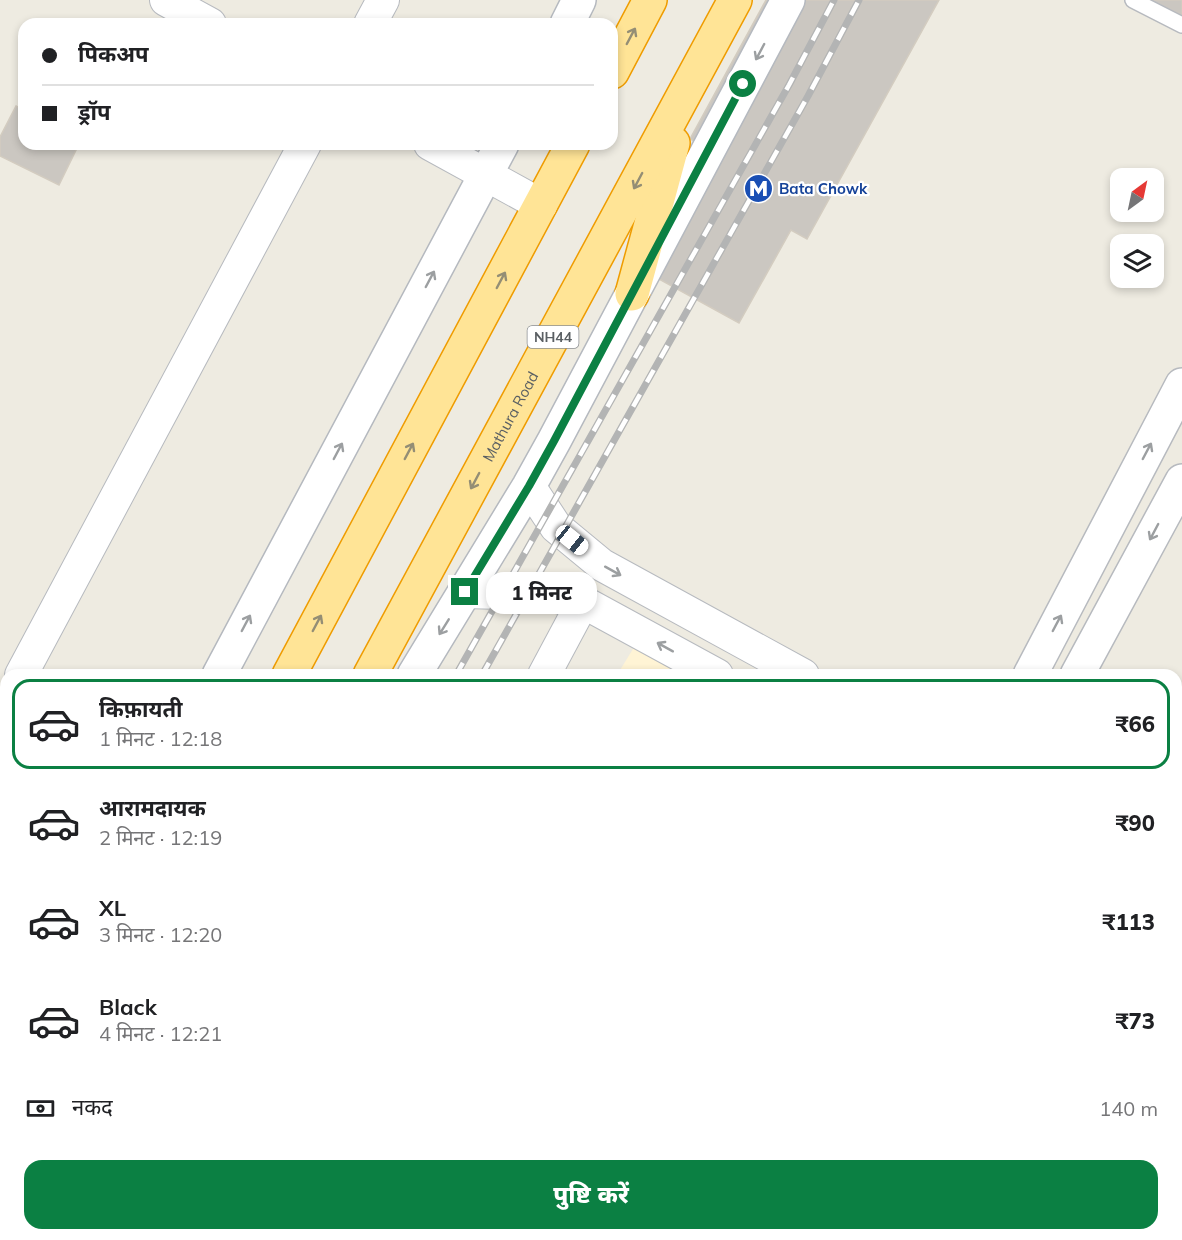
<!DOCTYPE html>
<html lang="hi">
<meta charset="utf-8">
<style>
:root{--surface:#fff;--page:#f2f2f2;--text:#202124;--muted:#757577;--line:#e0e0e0;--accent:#0b8043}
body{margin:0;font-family:Mulish,"Noto Sans Devanagari",sans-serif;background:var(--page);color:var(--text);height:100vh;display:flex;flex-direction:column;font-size:22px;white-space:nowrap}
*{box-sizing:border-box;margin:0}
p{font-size:20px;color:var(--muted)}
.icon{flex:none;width:33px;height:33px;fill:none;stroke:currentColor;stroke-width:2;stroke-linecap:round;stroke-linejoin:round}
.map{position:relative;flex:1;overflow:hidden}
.side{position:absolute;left:0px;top:669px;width:1182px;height:572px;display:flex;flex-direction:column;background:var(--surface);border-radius:18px 18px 0 0;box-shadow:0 3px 9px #0003}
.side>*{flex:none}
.banner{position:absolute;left:18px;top:18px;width:600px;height:132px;border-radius:18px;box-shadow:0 3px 9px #0003;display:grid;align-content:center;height:132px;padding:0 24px;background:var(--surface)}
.needle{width:39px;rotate:33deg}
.fabs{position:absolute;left:1110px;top:168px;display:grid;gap:12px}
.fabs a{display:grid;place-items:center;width:54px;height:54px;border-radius:12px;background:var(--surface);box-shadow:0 3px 9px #0003;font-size:30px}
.end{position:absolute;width:27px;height:27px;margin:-14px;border:8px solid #0b8043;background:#fff;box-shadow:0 0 0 3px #fff}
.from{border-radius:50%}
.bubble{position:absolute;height:42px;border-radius:18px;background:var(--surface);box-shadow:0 3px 9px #0003;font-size:20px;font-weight:800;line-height:42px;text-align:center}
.car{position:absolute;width:18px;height:36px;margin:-18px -9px;border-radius:8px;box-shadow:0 0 4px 2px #0007;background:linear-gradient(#fff 24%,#345 0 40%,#fff 0 76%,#345 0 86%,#fff 0)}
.banner b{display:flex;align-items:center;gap:21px;height:57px;font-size:22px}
.banner b+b{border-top:2px solid var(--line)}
.banner i{width:15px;height:15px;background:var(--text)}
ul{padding:10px 0 0;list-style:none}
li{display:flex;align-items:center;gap:18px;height:90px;margin:0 12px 9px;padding:0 12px;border:3px solid transparent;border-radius:18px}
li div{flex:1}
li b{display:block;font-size:22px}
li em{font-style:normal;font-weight:800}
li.active{border-color:var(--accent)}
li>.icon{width:54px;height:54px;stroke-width:1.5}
.pay{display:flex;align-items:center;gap:15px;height:66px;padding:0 24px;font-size:22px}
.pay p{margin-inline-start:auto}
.primary-button{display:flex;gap:12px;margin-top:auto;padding:12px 24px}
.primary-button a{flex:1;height:69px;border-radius:18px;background:var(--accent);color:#fff;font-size:24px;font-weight:800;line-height:69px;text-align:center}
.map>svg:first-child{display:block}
.commercial{fill:#fff4d5}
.building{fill:#cbc7c1;stroke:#d3ccc0;stroke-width:1.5}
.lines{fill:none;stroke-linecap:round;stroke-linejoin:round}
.service-casing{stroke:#b7babf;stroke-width:18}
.minor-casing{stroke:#b7babf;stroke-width:34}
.tertiary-casing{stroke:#b7babf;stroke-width:36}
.secondary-casing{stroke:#b5b9bf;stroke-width:36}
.trunk-casing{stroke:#ef9c00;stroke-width:36}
.service{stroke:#fff;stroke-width:15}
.minor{stroke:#fff;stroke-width:32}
.tertiary{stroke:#fff;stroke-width:33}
.secondary{stroke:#fff;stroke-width:33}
.trunk{stroke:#ffe496;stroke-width:33}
.rail-casing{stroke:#b3b4b4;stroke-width:7}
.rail{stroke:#fff;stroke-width:4.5;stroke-dasharray:14;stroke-linecap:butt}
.oneway{stroke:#948e75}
.oneway2{stroke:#9c9fa1}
.route{stroke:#0b8043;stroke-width:8}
.labels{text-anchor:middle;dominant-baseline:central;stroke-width:4.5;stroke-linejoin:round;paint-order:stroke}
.shield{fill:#fff;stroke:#8c8f92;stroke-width:1.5}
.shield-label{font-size:14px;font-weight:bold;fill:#5a5f63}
.transit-label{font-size:15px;font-weight:bold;fill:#164399;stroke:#fff;text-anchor:start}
.street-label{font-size:15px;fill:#5a5f63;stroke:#fff}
</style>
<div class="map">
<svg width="1182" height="1240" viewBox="0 0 1182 1240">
<rect width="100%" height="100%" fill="#eeebe1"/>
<!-- commercial -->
<g class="commercial">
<polygon points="636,644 690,675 617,675"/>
<polygon points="301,1235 699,1235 696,1240 311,1240"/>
</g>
<!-- building -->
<g class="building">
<polygon points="766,0 939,0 807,239 791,230 739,323 637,267 704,146 690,139"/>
<polygon points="1140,0 1182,0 1182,23"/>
<polygon points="16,106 24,110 24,144 79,144 59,185 0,156 0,137"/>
<polygon points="385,1234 666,1234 663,1240 382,1240"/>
</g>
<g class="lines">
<defs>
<polyline id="service" points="1133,0 1182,25"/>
<g id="minor">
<polyline points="166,0 210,24"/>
<polyline points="370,24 383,0"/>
<polyline points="430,144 541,205"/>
<polyline points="529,486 556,527 602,565 803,675"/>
<polyline points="465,592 541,594 583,602 717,675"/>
<polyline points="21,675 305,144"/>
<polyline points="544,675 583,602"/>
<polyline points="0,714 6,703"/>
<polyline points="1176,891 1182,894"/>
<polyline points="246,1240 249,1234"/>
</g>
<g id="tertiary">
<polyline points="1030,675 1182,385"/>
<polyline points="1077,675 1182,481"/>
<polyline points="727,1240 730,1234"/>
<polyline points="777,1240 780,1234"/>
</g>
<g id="secondary">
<polyline points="567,24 579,0"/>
<polyline points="219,675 502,144"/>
<polyline points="414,675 529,486 554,441 788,0"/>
<polyline points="0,1086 6,1074"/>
<polyline points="101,1240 104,1234"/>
</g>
<g id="trunk">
<polyline points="612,72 650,0"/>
<polyline points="632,294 673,143"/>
<polyline points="289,675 573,144"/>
<path id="s1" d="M370,675L735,0"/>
<polyline points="0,1216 6,1204"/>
<polyline points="64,1240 67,1234"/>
</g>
</defs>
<!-- service casing -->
<use href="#service" class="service-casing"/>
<!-- minor casing -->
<use href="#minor" class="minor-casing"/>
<!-- tertiary casing -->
<use href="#tertiary" class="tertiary-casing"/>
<!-- secondary casing -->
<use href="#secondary" class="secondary-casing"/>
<!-- trunk casing -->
<use href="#trunk" class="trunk-casing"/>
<!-- service -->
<use href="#service" class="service"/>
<!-- minor -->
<use href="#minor" class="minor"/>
<!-- tertiary -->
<use href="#tertiary" class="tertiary"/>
<!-- secondary -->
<use href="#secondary" class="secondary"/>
<!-- trunk -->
<use href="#trunk" class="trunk"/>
<defs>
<g id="rail">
<polyline points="456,675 789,85 834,0"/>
<polyline points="482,675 808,96 859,0"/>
<polyline points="137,1240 140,1234"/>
<polyline points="163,1240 166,1234"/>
</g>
</defs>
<!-- rail casing -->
<use href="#rail" class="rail-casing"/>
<!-- rail -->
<use href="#rail" class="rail"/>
</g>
<!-- one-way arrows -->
<defs><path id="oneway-shaft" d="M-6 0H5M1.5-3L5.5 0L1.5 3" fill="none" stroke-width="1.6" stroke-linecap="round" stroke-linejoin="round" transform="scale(1.5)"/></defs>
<g class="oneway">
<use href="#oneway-shaft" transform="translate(631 36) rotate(-62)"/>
<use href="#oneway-shaft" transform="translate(638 181) rotate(118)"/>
<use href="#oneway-shaft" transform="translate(501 280) rotate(-62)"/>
<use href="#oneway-shaft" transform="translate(409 451) rotate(-62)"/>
<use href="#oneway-shaft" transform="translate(475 481) rotate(118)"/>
<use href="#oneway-shaft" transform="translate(317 623) rotate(-62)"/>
</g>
<g class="oneway2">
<use href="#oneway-shaft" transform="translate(760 52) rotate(118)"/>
<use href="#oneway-shaft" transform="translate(430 279) rotate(-62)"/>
<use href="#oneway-shaft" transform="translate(338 451) rotate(-62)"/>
<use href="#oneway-shaft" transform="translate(1147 451) rotate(-62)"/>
<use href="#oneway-shaft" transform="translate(1154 532) rotate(118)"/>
<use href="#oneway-shaft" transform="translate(613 571) rotate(29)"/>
<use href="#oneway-shaft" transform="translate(246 623) rotate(-62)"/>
<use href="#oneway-shaft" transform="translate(1057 623) rotate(-62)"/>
<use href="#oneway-shaft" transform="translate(444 627) rotate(122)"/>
<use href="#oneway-shaft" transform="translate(665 647) rotate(-151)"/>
</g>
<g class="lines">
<!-- route -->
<polyline class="route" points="465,592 529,486 554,441 743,84"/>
</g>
<!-- icons -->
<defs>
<symbol id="metro-disc" viewBox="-11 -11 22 22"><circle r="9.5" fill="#1a4fb4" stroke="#fff"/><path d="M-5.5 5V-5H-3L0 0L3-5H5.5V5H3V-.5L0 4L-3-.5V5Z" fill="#fff"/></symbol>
</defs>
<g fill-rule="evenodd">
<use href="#metro-disc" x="742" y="172" width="33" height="33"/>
</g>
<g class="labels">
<!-- shield labels -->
<rect class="shield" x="527.5" y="326" width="51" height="22" rx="4.5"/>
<g class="shield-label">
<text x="553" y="337">NH44</text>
</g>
<!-- transit labels -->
<g class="transit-label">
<text x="779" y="188">Bata Chowk</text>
</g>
<!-- street labels -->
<g class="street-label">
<text stroke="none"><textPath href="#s1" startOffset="294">Mathura Road</textPath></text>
</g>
</g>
</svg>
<div class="fabs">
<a><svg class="needle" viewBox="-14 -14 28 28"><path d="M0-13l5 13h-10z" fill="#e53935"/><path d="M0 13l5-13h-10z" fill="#757577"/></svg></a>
<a><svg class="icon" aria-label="layers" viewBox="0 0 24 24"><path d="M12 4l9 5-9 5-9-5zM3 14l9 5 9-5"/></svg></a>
</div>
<i class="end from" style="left:743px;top:84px"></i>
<i class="end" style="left:465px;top:592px"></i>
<div class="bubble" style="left:486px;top:572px;width:111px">1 मिनट</div>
<i class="car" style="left:572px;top:540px;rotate:129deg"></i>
<div class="banner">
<b><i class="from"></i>पिकअप</b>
<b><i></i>ड्रॉप</b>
</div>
<section class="side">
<ul>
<li class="active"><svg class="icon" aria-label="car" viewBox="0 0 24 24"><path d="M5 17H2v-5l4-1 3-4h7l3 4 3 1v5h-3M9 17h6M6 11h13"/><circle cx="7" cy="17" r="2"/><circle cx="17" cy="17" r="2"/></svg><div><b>किफ़ायती</b><p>1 मिनट · 12:18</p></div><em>₹66</em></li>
<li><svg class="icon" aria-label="car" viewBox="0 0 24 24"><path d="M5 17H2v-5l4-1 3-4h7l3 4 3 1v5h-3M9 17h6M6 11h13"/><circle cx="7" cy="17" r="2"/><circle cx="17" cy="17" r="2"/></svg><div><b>आरामदायक</b><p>2 मिनट · 12:19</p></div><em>₹90</em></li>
<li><svg class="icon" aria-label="car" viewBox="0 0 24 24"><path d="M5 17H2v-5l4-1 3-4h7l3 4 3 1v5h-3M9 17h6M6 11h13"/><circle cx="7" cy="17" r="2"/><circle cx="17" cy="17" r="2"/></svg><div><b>XL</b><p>3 मिनट · 12:20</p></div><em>₹113</em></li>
<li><svg class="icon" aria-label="car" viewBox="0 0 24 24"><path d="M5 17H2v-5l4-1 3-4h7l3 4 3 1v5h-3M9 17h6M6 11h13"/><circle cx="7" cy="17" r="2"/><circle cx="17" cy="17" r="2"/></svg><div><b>Black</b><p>4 मिनट · 12:21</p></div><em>₹73</em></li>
</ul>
<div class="pay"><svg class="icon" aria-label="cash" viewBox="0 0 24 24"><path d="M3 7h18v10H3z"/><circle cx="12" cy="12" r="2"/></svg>नकद<p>140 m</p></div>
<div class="primary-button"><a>पुष्टि करें</a></div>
</section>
</div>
